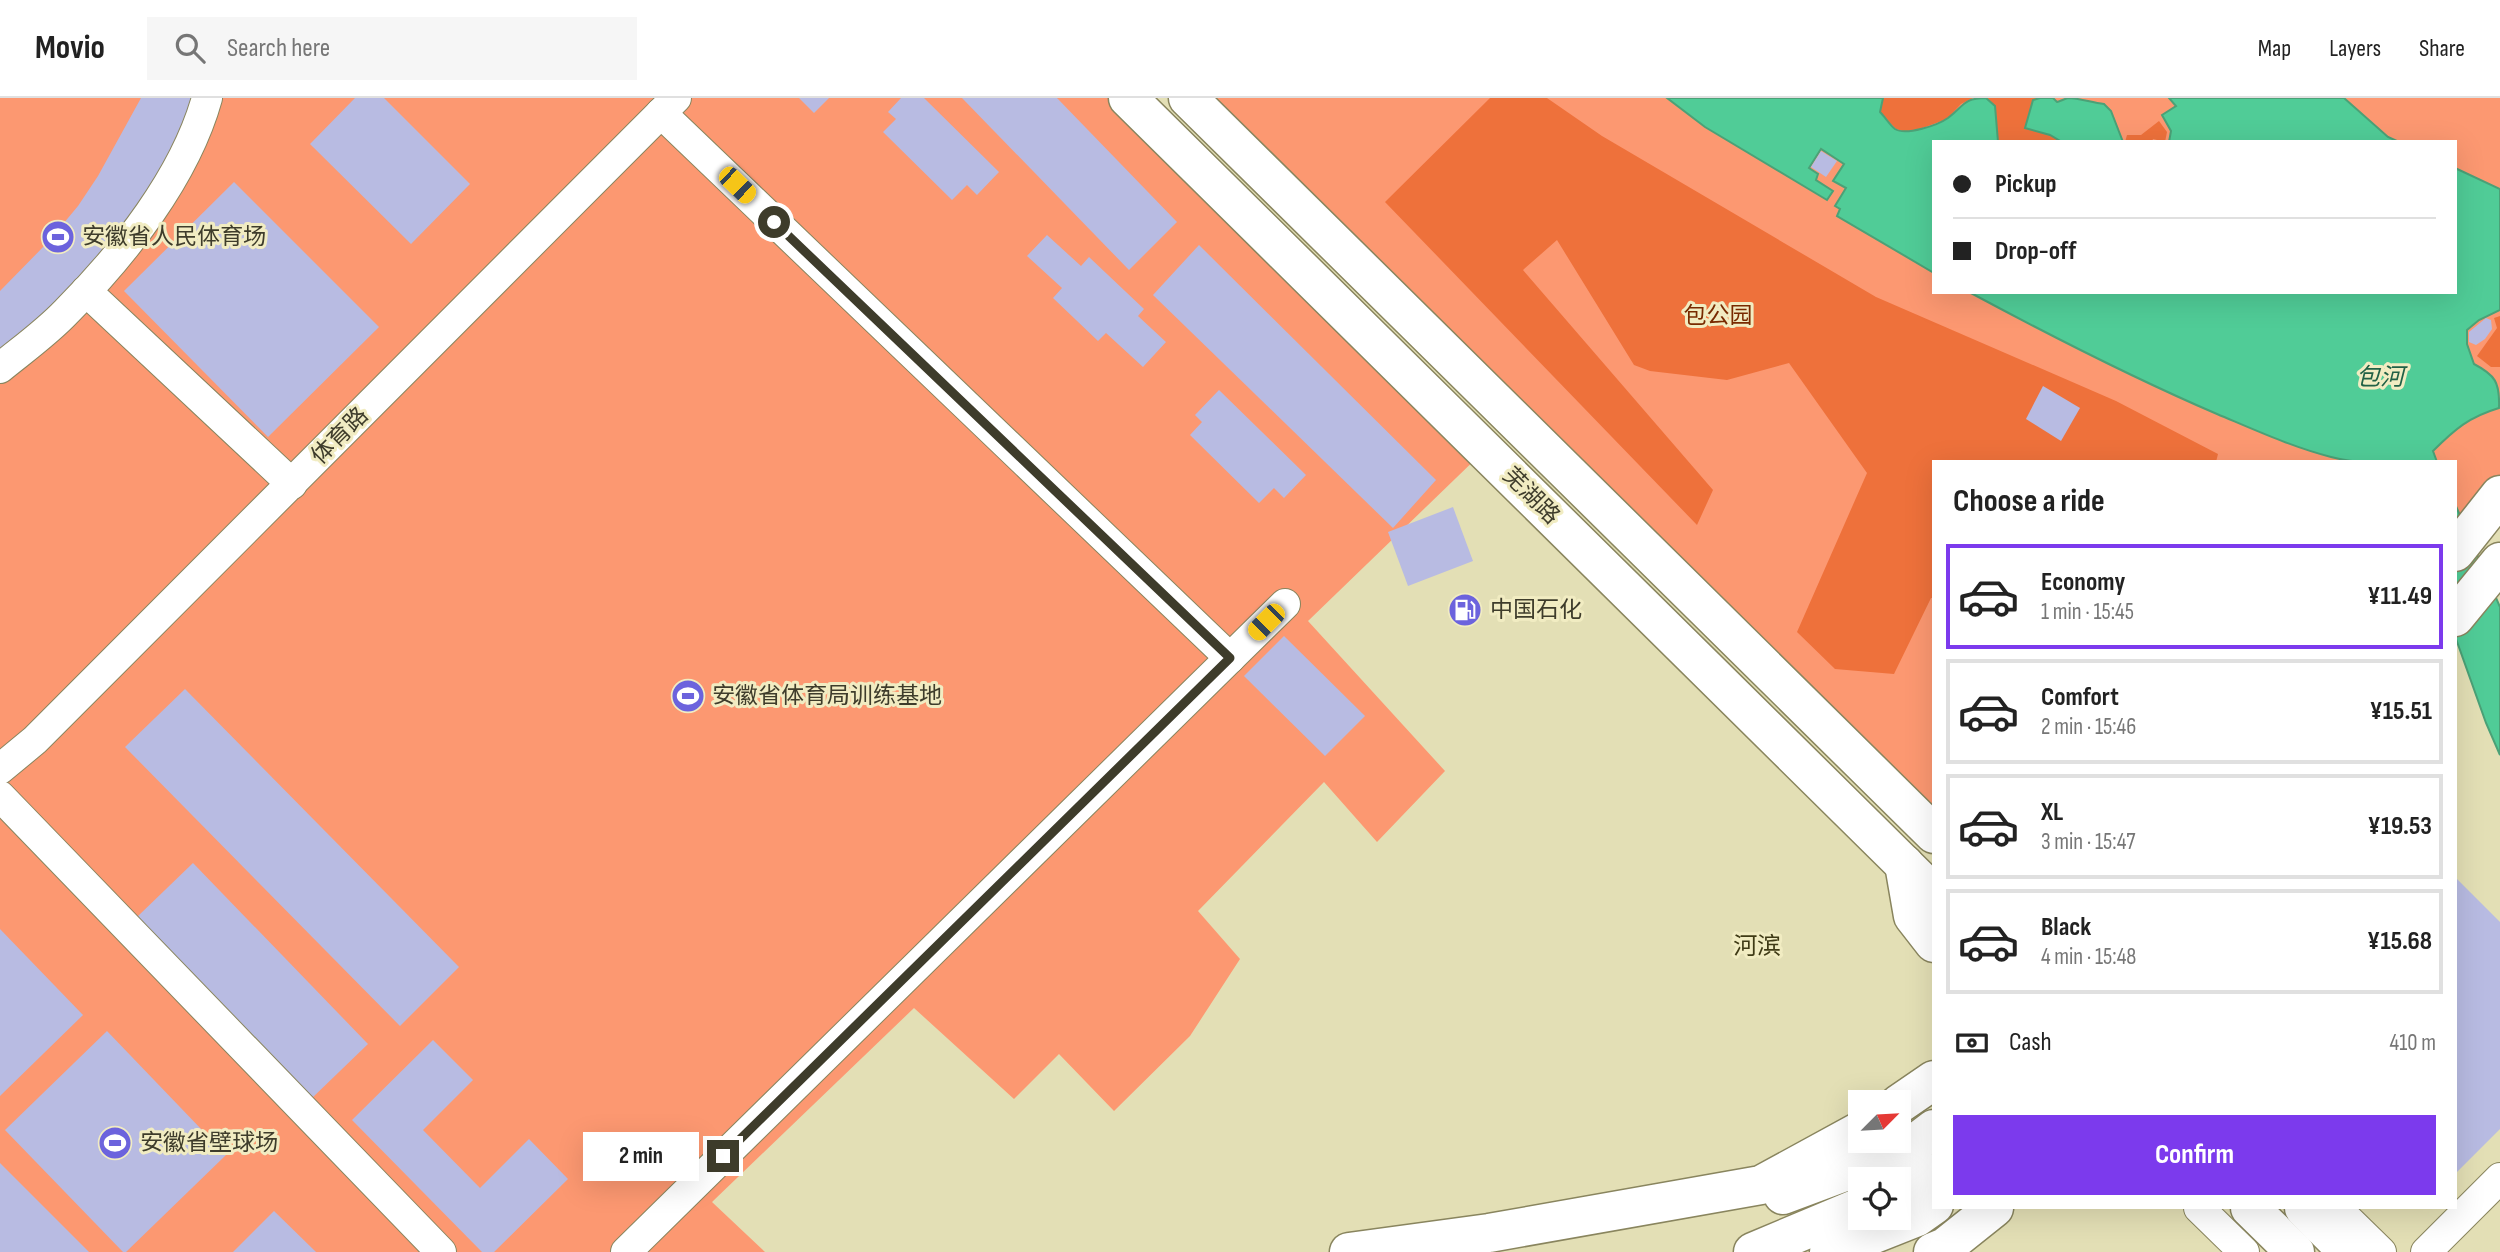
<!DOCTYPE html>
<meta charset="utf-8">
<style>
:root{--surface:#fff;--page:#f6f6f6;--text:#222;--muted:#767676;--line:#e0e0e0;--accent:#7c3aed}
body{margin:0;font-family:"Sofia Sans Condensed","Noto Sans SC",sans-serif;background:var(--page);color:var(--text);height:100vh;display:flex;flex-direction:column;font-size:26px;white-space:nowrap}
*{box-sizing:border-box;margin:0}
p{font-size:23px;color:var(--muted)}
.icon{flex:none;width:38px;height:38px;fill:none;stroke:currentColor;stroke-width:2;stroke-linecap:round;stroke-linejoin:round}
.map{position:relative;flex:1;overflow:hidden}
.details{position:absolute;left:1932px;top:362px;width:525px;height:749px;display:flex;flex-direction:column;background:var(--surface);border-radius:0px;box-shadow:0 7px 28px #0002}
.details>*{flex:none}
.top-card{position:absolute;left:1932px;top:42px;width:525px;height:154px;border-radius:0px;box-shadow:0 7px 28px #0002;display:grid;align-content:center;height:154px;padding:0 21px;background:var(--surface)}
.needle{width:46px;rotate:66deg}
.fabs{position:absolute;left:1848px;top:992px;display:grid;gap:14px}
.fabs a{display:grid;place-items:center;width:63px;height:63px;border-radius:0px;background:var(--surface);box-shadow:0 7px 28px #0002;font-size:35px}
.end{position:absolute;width:32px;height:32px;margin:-16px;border:9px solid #3e3c2b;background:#fff;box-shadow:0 0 0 4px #fff}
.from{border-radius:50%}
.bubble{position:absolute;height:49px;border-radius:0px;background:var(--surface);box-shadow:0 7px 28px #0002;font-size:23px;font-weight:700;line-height:49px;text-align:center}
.car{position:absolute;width:21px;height:42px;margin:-21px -10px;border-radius:9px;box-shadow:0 0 5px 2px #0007;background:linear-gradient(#f5c518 24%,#345 0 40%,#f5c518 0 76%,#345 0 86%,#f5c518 0)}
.top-card b{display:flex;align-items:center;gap:24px;height:66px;font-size:26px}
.top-card b+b{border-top:2px solid var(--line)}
.top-card i{width:18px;height:18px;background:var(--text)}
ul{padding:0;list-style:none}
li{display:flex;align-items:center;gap:21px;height:105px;margin:0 14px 10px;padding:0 7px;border:4px solid var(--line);border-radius:0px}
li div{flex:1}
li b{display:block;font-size:26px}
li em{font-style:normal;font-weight:700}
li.on{border-color:var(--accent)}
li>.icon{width:63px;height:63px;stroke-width:1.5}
h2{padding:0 21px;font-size:32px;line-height:84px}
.pay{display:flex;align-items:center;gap:18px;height:77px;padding:0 21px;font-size:26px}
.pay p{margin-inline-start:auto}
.button{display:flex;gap:14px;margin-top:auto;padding:14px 21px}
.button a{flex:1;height:80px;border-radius:0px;background:var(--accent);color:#fff;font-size:28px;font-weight:700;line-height:80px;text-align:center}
header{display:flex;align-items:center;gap:42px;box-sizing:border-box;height:98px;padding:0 35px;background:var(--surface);border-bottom:2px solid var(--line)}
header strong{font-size:33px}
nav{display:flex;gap:38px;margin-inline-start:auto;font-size:24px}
.search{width:490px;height:63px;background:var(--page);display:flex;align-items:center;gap:18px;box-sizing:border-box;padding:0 24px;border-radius:0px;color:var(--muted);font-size:26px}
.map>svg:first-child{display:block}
.green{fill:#fc9871;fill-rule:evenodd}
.forest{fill:#ee713b}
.water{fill:#50cc97;stroke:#4ba177;stroke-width:2}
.building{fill:#b8bbe2}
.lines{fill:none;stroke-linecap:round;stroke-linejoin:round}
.minor-casing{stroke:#89855e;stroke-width:32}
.major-casing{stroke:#89855e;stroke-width:41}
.highway-casing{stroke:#89855e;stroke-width:41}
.minor{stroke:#fff;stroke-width:30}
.major{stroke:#fff;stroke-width:38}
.highway{stroke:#fff;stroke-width:38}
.route{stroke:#3e3c2b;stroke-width:9}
.labels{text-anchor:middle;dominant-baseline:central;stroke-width:6;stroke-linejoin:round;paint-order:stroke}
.poi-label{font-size:23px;fill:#3e3c2b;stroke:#f1ecc2;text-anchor:start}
.park-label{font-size:23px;fill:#782a00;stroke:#f1ecc2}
.street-label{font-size:23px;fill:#3e3c2b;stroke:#f1ecc2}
.water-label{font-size:24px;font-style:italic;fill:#216146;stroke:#f1ecc2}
.neighbourhood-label{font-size:24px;fill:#3f3a15;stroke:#f1ecc2}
</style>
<header>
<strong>Movio</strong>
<div class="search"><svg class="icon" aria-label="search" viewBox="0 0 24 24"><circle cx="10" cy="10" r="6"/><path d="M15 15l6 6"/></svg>Search here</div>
<nav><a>Map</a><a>Layers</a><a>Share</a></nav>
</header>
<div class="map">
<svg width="2500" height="1154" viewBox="0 0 2500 1154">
<rect width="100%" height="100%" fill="#e3dfb5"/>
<!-- green -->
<g class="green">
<polygon points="0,0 1128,0 1485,352 1308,523 1445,673 1377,744 1324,684 1198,813 1240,861 1190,938 1114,1013 1059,956 1014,1001 914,910 712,1104 765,1154 0,1154"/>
<path d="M1188,0H2500V397L2455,454V364H1934V736ZM1934,44H2455V194H1934Z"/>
</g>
<!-- forest -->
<g class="forest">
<polygon points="1490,0 1547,0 1602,38 1876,199 2116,303 2218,356 2216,364 1934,364 1934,500 1931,500 1894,576 1835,571 1797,534 1867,375 1789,265 1727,282 1650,273 1634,267 1557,142 1523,172 1713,392 1697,427 1385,104"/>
<polygon points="1883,0 1973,0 1961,6 1947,21 1909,35 1896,31 1880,14"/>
<polygon points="1986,0 2040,0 2033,3 2025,30 2050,37 2062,44 1998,44 1995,8"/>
<polygon points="2159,23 2167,34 2165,44 2153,41 2152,44 2125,44 2127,37 2141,37"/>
<polygon points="2500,218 2500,269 2491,269 2477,258 2497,230 2494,220"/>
</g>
<!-- water -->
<g class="water">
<path d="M1667,0H1883L1880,14C1885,19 1890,27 1895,31C1906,38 1938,27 1948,20C1964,8 1963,0 1986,0L1995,8L1998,44H1934V175L1837,118L1840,111L1835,108L1846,90L1833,83L1844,66L1821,51L1809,70L1818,76L1816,82L1833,93L1827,102L1705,29Z"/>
<path d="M2040,0H2053L2057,4C2061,3 2064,1 2068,0C2080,0 2092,5 2104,6L2111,13L2123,44H2062L2050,37L2025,30L2033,2Z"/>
<polygon points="2169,0 2344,0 2388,39 2399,44 2169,44 2171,33 2162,17 2176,8"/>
<path d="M2455,70L2500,91V212L2479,222L2467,232V246L2474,266C2495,277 2500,284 2499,310C2469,319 2455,331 2433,353L2437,364C2403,364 2365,368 2331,359C2292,349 2255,332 2217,316C2133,280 2051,238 1969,194H2455Z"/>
<polygon points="2455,406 2500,509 2500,657 2486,625 2455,538"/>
</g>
<!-- building -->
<g class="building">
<polygon points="141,0 194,0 158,78 105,155 0,259 0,193 48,144 78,108 98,78"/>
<polygon points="355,0 384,0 470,86 411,146 310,46"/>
<polygon points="799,0 829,0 814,15"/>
<polygon points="901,0 924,0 999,74 977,97 967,87 952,102 883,34 896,21 888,14"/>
<polygon points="962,0 1057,0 1177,124 1129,172"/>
<polygon points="1821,53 1837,63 1826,79 1811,69"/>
<polygon points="234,84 379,229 268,339 124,193"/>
<polygon points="1047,137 1081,168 1089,159 1144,211 1138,218 1166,244 1143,269 1106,235 1098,243 1053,200 1062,190 1027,158"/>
<polygon points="1199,147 1436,382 1393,430 1153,197"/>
<polygon points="2486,220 2491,222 2492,231 2485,241 2476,247 2469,244 2469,234"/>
<polygon points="2043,288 2080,310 2061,343 2026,321"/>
<polygon points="1219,292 1306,377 1284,400 1274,390 1259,405 1190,337 1202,324 1195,317"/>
<polygon points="1453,409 1473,463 1408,488 1388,434"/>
<polygon points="1284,538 1365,618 1325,658 1244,578"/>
<polygon points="185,591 459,869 400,928 125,649"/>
<polygon points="193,765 368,946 311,1001 137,819"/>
<polygon points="2457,781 2500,824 2500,1031 2455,1076"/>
<polygon points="0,831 83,917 0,998"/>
<polygon points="107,933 226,1057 126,1154 123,1154 5,1032"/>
<polygon points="433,942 473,982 423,1032 480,1090 529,1041 568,1081 494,1154 482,1154 352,1022"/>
<polygon points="0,1065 89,1154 0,1154"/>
<polygon points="274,1113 316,1154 233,1154"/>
</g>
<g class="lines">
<defs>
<g id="minor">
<polyline points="661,15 1230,560"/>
<polyline points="86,193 292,386"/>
<path d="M0,270C22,252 46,235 66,214C123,157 185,79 207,0"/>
<polyline points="0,671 35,642 676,0"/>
<polyline points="0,698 441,1154"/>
<polyline points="2199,1110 2244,1154"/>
<polyline points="2336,1110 2381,1154"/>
<polyline points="626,1154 1285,506"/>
<polyline points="2426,1154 2500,1080"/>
</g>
<g id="major">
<polyline points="1128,0 1934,796"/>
<polyline points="1188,0 1934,736"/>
<polyline points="1904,766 1913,818 1934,845"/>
<polyline points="2250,1110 2295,1154"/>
<polyline points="2304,1110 2348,1154"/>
</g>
<g id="highway">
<polyline points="2455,454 2500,397"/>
<polyline points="2455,519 2500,464"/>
<polyline points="1899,1006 1934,982"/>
<polyline points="1899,1093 1922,1084 1934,1075"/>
<polyline points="1783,1097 1909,1050 1934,1031"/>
<polyline points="1349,1154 1489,1135 1761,1087 1860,1033"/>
<polyline points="1753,1154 1860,1109"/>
<polyline points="1829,1154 1917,1119 1934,1107"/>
<polyline points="1933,1154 1945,1149 1994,1110"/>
</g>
</defs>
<!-- minor casing -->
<use href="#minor" class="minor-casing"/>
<!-- major casing -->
<use href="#major" class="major-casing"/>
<!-- highway casing -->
<use href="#highway" class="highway-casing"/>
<!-- minor -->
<use href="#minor" class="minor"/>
<!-- major -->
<use href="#major" class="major"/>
<!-- highway -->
<use href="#highway" class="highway"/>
</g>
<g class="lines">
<!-- route -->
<polyline class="route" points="723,1058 1230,560 774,124"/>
</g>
<!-- icons -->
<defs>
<symbol id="stadium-disc" viewBox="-11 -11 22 22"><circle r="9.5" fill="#6c63dd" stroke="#f1ecc2"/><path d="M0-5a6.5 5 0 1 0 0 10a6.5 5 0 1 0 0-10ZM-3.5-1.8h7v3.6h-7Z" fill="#fff"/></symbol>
<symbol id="fuel-disc" viewBox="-11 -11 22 22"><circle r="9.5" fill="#6c63dd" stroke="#f1ecc2"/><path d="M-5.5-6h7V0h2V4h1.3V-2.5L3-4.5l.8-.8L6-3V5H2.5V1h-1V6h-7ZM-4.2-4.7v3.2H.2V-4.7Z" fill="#fff"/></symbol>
</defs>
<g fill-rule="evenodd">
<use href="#stadium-disc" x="39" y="120" width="38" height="38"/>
<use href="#fuel-disc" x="1446" y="493" width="38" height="38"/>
<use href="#stadium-disc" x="669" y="579" width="38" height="38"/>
<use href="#stadium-disc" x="96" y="1026" width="38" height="38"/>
</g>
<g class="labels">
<!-- poi labels -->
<g class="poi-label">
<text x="82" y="139">安徽省人民体育场</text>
<text x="1490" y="512">中国石化</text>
<text x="712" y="598">安徽省体育局训练基地</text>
<text x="140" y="1045">安徽省壁球场</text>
</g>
<!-- park labels -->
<g class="park-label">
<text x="1718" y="218">包公园</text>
</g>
<!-- street labels -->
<g class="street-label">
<text transform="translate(340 338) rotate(-45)">体育路</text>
<text transform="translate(1531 398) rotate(45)">芜湖路</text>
</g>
<!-- water labels -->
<g class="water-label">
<text x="2380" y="279">包河</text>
</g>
<!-- neighbourhood labels -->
<g class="neighbourhood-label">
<text x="1757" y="848">河滨</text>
</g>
</g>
</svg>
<div class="fabs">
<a><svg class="needle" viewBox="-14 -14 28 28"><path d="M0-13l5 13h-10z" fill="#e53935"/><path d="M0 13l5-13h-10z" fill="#767676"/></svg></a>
<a><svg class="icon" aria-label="locate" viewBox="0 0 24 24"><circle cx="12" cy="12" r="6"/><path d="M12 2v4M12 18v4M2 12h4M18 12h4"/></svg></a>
</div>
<i class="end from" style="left:774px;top:124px"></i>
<i class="end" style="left:723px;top:1058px"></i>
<div class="bubble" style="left:583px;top:1034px;width:116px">2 min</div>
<i class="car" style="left:737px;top:87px;rotate:134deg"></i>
<i class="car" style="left:1266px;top:524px;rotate:225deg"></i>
<div class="top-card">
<b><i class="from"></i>Pickup</b>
<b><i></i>Drop-off</b>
</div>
<section class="details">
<h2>Choose a ride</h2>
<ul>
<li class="on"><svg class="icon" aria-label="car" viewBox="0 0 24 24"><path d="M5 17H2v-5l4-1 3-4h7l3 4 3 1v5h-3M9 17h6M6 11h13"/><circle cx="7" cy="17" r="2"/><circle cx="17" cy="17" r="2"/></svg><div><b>Economy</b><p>1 min · 15:45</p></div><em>¥11.49</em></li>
<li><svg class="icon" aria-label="car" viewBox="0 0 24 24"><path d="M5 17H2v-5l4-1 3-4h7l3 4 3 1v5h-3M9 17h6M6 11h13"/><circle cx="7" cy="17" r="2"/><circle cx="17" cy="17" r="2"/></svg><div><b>Comfort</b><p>2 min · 15:46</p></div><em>¥15.51</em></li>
<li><svg class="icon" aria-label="car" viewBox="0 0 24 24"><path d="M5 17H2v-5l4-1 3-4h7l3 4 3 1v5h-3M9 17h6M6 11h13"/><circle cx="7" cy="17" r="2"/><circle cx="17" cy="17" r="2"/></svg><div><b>XL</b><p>3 min · 15:47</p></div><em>¥19.53</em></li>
<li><svg class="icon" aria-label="car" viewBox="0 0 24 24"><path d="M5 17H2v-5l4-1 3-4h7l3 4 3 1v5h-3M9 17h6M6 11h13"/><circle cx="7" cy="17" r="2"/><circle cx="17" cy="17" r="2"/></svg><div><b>Black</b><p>4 min · 15:48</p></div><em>¥15.68</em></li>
</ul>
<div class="pay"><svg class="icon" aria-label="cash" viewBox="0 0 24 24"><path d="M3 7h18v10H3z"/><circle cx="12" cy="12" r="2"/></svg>Cash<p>410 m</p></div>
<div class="button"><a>Confirm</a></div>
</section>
</div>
